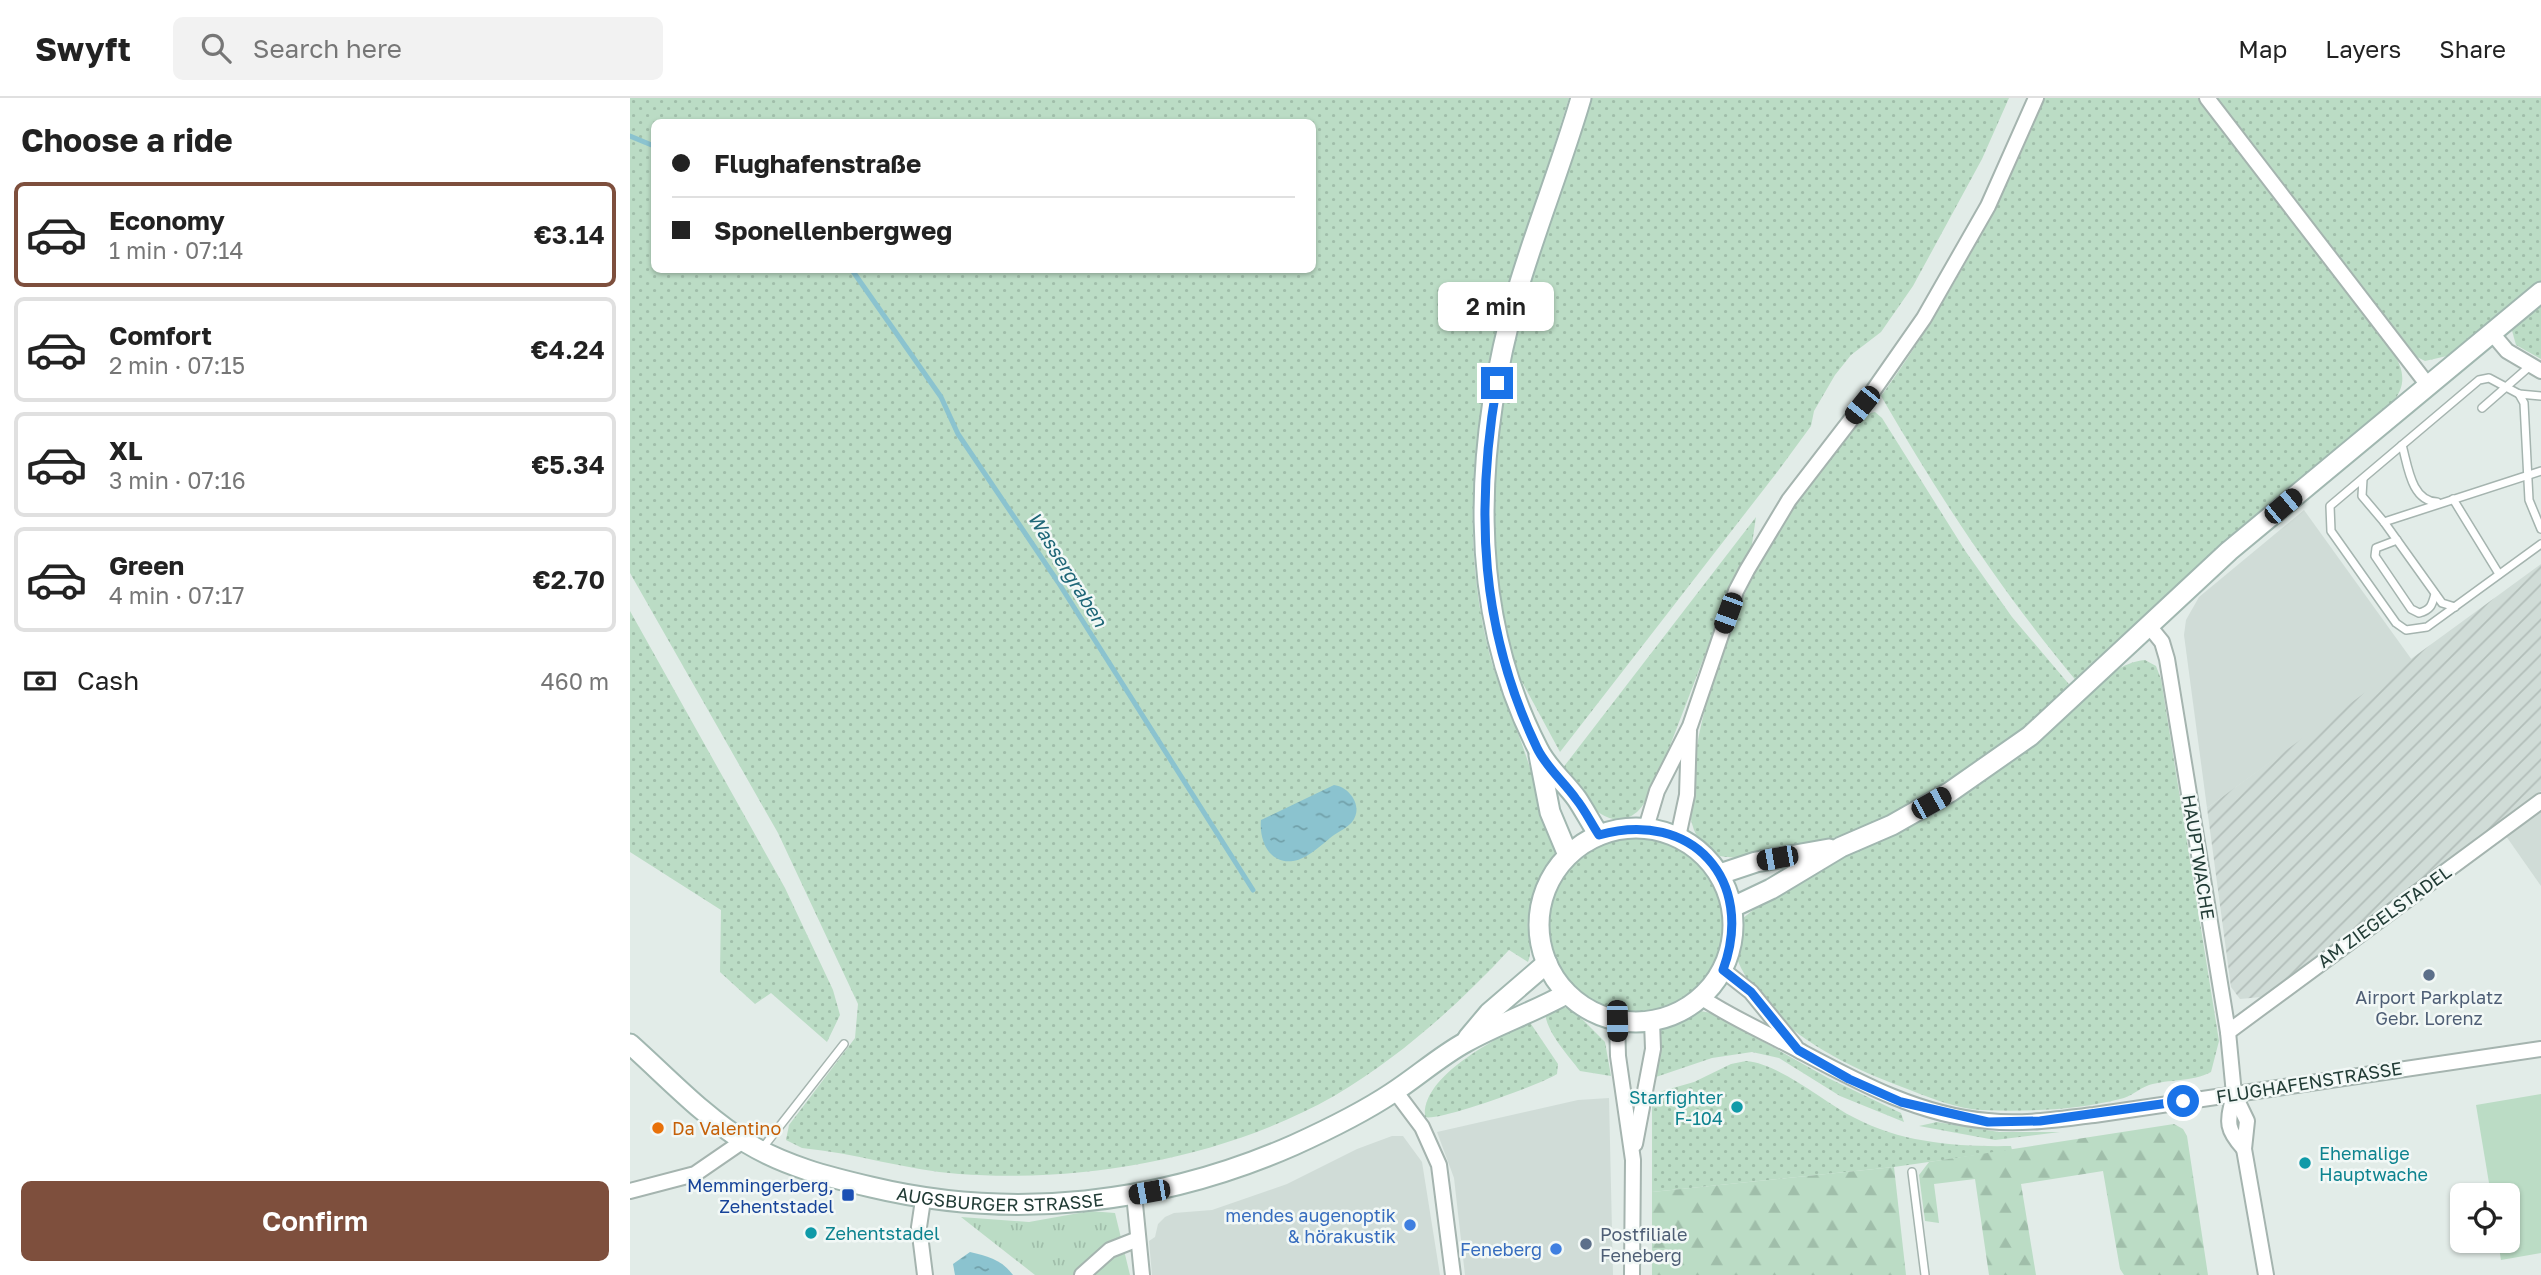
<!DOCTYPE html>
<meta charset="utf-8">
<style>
:root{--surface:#fff;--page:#f2f2f2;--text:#222;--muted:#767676;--line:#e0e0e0;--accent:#7e4f3d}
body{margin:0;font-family:"Golos Text",sans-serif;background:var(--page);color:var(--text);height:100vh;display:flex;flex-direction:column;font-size:26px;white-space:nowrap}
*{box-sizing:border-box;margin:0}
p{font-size:23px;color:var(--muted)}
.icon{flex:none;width:38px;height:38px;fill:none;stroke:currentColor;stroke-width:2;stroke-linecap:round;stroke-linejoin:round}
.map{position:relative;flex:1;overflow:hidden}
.panel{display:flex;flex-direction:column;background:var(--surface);width:630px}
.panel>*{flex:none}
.banner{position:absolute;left:21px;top:21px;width:665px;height:154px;border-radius:10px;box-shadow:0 2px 5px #0004;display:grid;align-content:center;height:154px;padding:0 21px;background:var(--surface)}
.controls{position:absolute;left:1820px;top:1085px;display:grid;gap:14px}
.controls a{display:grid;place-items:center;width:70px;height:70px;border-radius:10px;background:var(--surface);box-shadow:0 2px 5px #0004;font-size:35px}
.end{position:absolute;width:32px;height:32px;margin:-16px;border:9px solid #1a73e8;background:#fff;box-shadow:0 0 0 4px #fff}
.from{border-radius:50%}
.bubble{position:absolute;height:49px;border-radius:10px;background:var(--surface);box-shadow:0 2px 5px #0004;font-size:23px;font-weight:600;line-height:49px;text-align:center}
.car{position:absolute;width:21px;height:42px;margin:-21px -10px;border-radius:9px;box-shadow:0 0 5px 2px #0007;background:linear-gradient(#222 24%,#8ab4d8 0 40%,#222 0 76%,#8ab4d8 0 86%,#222 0)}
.banner b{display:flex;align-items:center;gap:24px;height:66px;font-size:26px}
.banner b+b{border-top:2px solid var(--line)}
.banner i{width:18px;height:18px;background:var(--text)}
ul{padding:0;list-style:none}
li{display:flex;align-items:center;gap:21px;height:105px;margin:0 14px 10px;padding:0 7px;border:4px solid var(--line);border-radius:10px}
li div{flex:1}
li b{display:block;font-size:26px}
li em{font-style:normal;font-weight:600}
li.on{border-color:var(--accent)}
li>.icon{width:63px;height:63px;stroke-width:1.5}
h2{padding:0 21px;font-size:32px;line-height:84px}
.pay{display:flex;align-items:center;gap:18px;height:77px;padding:0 21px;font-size:26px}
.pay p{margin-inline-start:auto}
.cta{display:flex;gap:14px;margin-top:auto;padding:14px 21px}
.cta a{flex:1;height:80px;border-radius:10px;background:var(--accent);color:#fff;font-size:28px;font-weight:600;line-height:80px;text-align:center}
header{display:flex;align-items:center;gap:42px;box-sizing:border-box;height:98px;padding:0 35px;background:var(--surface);border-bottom:2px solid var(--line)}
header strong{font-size:33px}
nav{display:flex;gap:38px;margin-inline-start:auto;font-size:24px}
.search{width:490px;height:63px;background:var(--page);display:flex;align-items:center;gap:18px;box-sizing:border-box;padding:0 24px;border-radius:10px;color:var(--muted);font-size:26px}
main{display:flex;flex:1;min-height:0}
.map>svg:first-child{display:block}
.built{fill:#d0dcd7}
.industrial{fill:url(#industrial-furrows)}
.grass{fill:url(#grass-dots);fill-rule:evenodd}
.forest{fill:url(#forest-firs)}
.park{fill:url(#park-tufts)}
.pitch{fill:#bbdcc5}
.water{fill:url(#water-ripples)}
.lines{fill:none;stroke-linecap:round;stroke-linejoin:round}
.stream{stroke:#8bc3cf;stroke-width:5}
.lane-casing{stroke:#a5b4af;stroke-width:10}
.street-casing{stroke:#a5b4af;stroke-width:18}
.secondary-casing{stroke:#a1b7b0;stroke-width:23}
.lane{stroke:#fff;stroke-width:7}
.street{stroke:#fff;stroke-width:14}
.secondary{stroke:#fff;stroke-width:19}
.route{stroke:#1a73e8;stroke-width:9}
.service-dot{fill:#5c6f8a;stroke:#f2f8f6;stroke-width:2.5}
.culture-dot{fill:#0f9aa8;stroke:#f2f8f6;stroke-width:2.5}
.food-dot{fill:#e8710a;stroke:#f2f8f6;stroke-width:2.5}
.transit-dot{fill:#1a4fb4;stroke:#f2f8f6;stroke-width:2.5}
.shop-dot{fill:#3f7fe0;stroke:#f2f8f6;stroke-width:2.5}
.labels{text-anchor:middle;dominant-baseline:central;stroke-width:5;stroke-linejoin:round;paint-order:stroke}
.street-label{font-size:18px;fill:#223c36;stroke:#f2f8f6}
.service-label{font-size:18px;fill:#4e5e75;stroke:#f2f8f6}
.culture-label{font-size:18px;fill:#0d838f;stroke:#f2f8f6;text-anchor:start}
.food-label{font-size:18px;fill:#c56008;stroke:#f2f8f6;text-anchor:start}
.transit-label{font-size:18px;fill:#164399;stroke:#f2f8f6;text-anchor:end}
.shop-label{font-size:18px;fill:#366cbe;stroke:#f2f8f6;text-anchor:end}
.water-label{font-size:19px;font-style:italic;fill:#1e6677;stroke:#f2f8f6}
</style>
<header>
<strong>Swyft</strong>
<div class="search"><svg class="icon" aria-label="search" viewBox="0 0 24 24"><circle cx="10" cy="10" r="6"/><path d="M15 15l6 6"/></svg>Search here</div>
<nav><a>Map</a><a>Layers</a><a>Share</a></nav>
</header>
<main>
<section class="panel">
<h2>Choose a ride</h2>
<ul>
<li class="on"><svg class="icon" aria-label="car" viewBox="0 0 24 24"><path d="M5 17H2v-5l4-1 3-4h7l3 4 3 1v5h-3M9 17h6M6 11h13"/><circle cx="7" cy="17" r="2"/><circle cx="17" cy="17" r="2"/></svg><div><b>Economy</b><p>1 min · 07:14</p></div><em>€3.14</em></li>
<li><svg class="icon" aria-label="car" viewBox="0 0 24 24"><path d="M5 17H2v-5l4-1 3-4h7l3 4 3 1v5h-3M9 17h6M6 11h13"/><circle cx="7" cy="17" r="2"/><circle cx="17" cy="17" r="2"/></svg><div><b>Comfort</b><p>2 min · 07:15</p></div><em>€4.24</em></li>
<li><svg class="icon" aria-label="car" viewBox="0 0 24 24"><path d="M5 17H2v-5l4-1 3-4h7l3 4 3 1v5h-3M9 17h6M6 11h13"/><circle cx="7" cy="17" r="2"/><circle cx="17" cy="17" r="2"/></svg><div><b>XL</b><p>3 min · 07:16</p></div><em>€5.34</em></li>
<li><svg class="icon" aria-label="car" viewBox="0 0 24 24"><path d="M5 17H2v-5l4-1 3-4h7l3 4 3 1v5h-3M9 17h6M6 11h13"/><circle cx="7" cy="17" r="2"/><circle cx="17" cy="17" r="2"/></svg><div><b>Green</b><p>4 min · 07:17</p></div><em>€2.70</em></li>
</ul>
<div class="pay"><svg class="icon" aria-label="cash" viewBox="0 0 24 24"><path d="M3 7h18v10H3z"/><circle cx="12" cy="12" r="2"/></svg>Cash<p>460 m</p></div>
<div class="cta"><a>Confirm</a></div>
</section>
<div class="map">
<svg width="1911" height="1177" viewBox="0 0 1911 1177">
<defs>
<pattern id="industrial-furrows" width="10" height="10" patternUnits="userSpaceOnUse" patternTransform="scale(1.75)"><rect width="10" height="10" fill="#d0dcd7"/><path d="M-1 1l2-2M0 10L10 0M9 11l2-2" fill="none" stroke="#b2beb9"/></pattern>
<pattern id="grass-dots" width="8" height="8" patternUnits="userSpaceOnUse" patternTransform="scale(1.75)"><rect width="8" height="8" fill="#bbdcc5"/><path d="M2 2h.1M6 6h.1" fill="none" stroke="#a0beaa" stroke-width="1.8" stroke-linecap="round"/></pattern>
<pattern id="forest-firs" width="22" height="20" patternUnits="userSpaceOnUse" patternTransform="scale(1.75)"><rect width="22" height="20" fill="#bbdcc5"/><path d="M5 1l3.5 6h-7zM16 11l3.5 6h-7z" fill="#a0beaa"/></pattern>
<pattern id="park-tufts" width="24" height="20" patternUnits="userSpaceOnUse" patternTransform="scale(1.75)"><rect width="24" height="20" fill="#bbdcc5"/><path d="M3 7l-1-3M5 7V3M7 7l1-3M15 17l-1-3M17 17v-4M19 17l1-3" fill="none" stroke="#a0beaa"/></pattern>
<pattern id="water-ripples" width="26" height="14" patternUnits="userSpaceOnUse" patternTransform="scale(1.75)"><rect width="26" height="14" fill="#8bc3cf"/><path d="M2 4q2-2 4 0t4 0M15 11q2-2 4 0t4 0" fill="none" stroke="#71a0a9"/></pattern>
</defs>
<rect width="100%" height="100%" fill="#e2ece8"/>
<!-- built -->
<g class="built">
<polygon points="1674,412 1782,562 1577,710 1554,537 1556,522 1569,499"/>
<polygon points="1911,713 1911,788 1876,738"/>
<polygon points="979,1000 983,1177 835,1177 824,1080 807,1034 948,1002"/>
<polygon points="762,1038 773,1038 792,1064 810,1177 522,1177 519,1143 525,1139 528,1126 535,1119 544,1115 582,1112 657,1086 727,1051"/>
</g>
<!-- industrial -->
<polygon class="industrial" points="1911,466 1911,693 1631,899 1610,901 1601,889 1577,710"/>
<!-- grass -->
<g class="grass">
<path d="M0,0H939C882,186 809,360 860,558C867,585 880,611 889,638C903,676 914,715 926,754C911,773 900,796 898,821C896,837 904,849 898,864L879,852C827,908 770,959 704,998C595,1060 453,1085 329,1076C276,1072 225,1055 172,1050L156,1042L159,1027L225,940L228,906L148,735L0,475ZM24,24H682V172H24Z"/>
<polygon points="961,0 1379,0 1352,61 1283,188 1251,234 1221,257 1205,277 1184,313 1181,328 1148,373 930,654 884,569 863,462 863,400 866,349 874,296 896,193"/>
<path d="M1415,0H1568L1745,230C1763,254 1786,277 1762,305L1449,586C1371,493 1312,403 1251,298C1318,206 1371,105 1415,0Z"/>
<polygon points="1586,0 1911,0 1911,183 1817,258 1795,263 1785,258"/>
<polygon points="1911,204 1911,261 1886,247 1881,229"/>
<path d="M1245,314L1252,320L1336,454L1382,519L1443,591C1356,663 1267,731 1153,753C1132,757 1112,762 1090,758C1081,752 1068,743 1064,732C1055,709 1061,677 1066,653C1086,542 1132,441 1204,353C1215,340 1227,317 1245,314Z"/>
<path d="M1126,419L1121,453L1099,494L1023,692C1018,698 1013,709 1007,714C975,740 948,692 932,671Z"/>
<polygon points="0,513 155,790 203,892 210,917 197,944 141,895 125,906 90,874 91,812 0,754"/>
<path d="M1515,562L1526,568L1531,581L1589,943L1581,974C1562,984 1539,981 1519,987C1508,991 1501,999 1490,1001C1447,1012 1396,1014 1352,1012C1328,1011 1303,1001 1280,992C1214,968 1136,931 1107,861L1112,821L1138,800L1459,595C1477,580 1491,564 1515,562Z"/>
<circle cx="1005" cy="826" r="88"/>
<path d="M931,910H941L975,944L981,978L950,973C938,957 916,934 915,914Z"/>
<polygon points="1070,913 1082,915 1198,980 1271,1015 1274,1024 1210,998 1149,960 1122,954 1082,960 1023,980 1031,927"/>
<path d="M899,923L928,966L927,976C912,986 807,1024 795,1019C791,977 867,941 899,923Z"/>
<path d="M1116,963C1151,966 1193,1004 1225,1020C1272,1045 1329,1049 1381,1048L1382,1052L1264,1069L1022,1094V996L1064,984L1101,966Z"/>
<polygon points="1307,1024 1369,1034 1430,1034 1365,1042 1289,1028"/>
</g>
<!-- forest -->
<g class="forest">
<polygon points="1544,1026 1553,1031 1557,1038 1578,1177 1494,1177 1490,1171 1473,1073 1391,1086 1406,1177 1359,1177 1345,1081 1304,1086 1309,1125 1295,1123 1289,1077 1299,1064"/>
<polygon points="1264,1069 1276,1177 1022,1177 1022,1094"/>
</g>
<!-- park -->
<polygon class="park" points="460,1113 485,1115 500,1177 405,1177 331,1119 399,1124"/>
<!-- pitch -->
<polygon class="pitch" points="1911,996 1911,1155 1871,1162 1868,1143 1878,1143 1878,1097 1861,1097 1846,1007"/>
<!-- water -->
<g class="water">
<path d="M704,687C720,689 734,709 722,724C718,729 710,733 704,737C693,745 678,761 663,763C638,766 629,741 631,722Z"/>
<path d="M340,1154C358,1158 372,1162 383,1177H325L323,1166Z"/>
</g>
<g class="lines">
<!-- stream -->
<g class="stream">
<polyline points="0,38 24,48"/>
<polyline points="222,172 311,299 328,336 428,484 623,792"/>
</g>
<defs>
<g id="lane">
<polyline points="1889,296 1894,305 1899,402 1911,431"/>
<polyline points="1911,298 1889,296 1859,280 1849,282 1700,408 1701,433 1766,525 1776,532 1797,529 1911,446"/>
<polyline points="1852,310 1900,268"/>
<path d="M1772,347C1778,368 1781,403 1807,404"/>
<polyline points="1733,381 1732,398 1754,424 1812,505 1825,509"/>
<polyline points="1823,401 1869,476"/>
<polyline points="1754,424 1911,373"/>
<path d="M1767,442L1746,450L1745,458L1781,511L1789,515C1801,512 1802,507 1805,496"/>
<polyline points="131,1052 214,946"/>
<polyline points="1282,1074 1295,1177"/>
</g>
<g id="street">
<polyline points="1577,0 1797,286"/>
<polyline points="1861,234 1877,253 1911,273"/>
<polyline points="1519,528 1532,544 1537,561 1598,934 1604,996 1617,1023 1614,1051 1636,1177"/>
<polyline points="1016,730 1027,693 1060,628 1106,493 1117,472 1159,402 1243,293 1294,220 1358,108 1406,0"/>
<polyline points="1048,739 1057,697 1059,633"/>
<polyline points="1093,872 1121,894 1165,948"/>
<path d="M1072,900C1104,921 1137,935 1170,953C1230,985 1289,1017 1358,1023C1393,1027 1429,1021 1464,1017L1911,951"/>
<polyline points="987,923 988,958 1003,1062 1002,1177"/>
<polyline points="1598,934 1911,703"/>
<polyline points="765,993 792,1029 809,1067 823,1177"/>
<path d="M1604,996C1598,1023 1594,1029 1614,1051"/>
<polyline points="1005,1046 1023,951 1022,923"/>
<polyline points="0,1093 65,1076 113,1043"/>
<polyline points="504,1096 512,1177"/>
<polyline points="293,1102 289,1129 295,1177"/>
<polyline points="452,1177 480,1152 508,1141"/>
</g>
<g id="secondary">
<path d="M951,0C932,65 907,127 888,191C845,341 834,508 908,651C917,670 935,684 947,701C955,713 961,725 969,737"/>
<polyline points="909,657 920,714 938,757"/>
<circle cx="1006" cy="827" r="97"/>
<polyline points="1090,776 1126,764 1199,751"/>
<polyline points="1103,809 1141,791 1211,749 1262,727 1320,694 1400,638 1599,453 1911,194"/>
<polyline points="838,940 859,915 917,865"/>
<path id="s1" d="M0,946C37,979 74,1019 117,1045C155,1068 198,1079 241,1089C383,1123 530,1106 664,1047C697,1032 732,1015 762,995C787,979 810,958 836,944C868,926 904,914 936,896"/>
</g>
</defs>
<!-- lane casing -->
<use href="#lane" class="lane-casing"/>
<!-- street casing -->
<use href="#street" class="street-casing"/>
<!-- secondary casing -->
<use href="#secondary" class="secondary-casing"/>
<!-- lane -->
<use href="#lane" class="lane"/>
<!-- street -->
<use href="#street" class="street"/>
<!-- secondary -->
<use href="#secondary" class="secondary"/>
</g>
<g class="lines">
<!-- route -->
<path class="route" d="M867,285C845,413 850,531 907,650C916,669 934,684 946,701C955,712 961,725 969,737C1062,711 1126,782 1093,872L1121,894L1168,952L1219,981L1271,1004L1358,1024L1410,1023L1553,1003"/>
</g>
<!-- markers -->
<g class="service-dot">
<circle cx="1799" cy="877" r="7"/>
<circle cx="956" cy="1146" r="7"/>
</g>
<g class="culture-dot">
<circle cx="1107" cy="1009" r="7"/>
<circle cx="1675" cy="1065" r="7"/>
<circle cx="181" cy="1135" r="7"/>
</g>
<circle class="food-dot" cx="28" cy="1030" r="7"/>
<rect class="transit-dot" x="211" y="1090" width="14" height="14" rx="3.5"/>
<g class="shop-dot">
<circle cx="780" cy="1127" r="7"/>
<circle cx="926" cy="1151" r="7"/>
</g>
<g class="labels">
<!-- street labels -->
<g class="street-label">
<text transform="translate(1569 759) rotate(81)">HAUPTWACHE</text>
<text transform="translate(1754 818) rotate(-36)">AM ZIEGELSTADEL</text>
<text transform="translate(1679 984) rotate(-9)">FLUGHAFENSTRASSE</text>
<text stroke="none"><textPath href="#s1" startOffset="416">AUGSBURGER STRASSE</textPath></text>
</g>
<!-- service labels -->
<g class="service-label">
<text x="1799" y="899">Airport Parkplatz<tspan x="1799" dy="21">Gebr. Lorenz</tspan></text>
<text x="970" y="1136" text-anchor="start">Postfiliale<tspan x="970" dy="21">Feneberg</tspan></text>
</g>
<!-- culture labels -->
<g class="culture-label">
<text x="1093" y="999" text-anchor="end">Starfighter<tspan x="1093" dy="21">F-104</tspan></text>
<text x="1689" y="1055">Ehemalige<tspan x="1689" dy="21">Hauptwache</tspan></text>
<text x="195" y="1135">Zehentstadel</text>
</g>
<!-- food labels -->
<g class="food-label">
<text x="42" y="1030">Da Valentino</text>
</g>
<!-- transit labels -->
<g class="transit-label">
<text x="204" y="1087">Memmingerberg,<tspan x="204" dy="21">Zehentstadel</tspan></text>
</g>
<!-- shop labels -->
<g class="shop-label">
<text x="766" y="1117">mendes augenoptik<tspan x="766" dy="21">&amp; hörakustik</tspan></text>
<text x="912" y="1151">Feneberg</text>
</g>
<!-- water labels -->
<g class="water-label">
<text transform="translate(438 471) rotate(58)">Wassergraben</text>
</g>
</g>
</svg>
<div class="controls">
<a><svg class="icon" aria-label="locate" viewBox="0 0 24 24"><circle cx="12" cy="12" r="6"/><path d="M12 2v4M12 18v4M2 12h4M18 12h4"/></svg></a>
</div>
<i class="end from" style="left:1553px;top:1003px"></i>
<i class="end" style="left:867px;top:285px"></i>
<div class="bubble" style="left:808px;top:184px;width:116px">2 min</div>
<i class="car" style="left:1232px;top:307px;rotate:219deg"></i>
<i class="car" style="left:1653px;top:408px;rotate:50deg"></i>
<i class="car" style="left:1098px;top:515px;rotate:200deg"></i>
<i class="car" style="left:1301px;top:705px;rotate:61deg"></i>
<i class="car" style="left:1147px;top:760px;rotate:260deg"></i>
<i class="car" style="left:987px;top:923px;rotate:179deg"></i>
<i class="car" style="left:519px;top:1094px;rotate:260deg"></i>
<div class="banner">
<b><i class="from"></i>Flughafenstraße</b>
<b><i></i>Sponellenbergweg</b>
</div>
</div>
</main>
